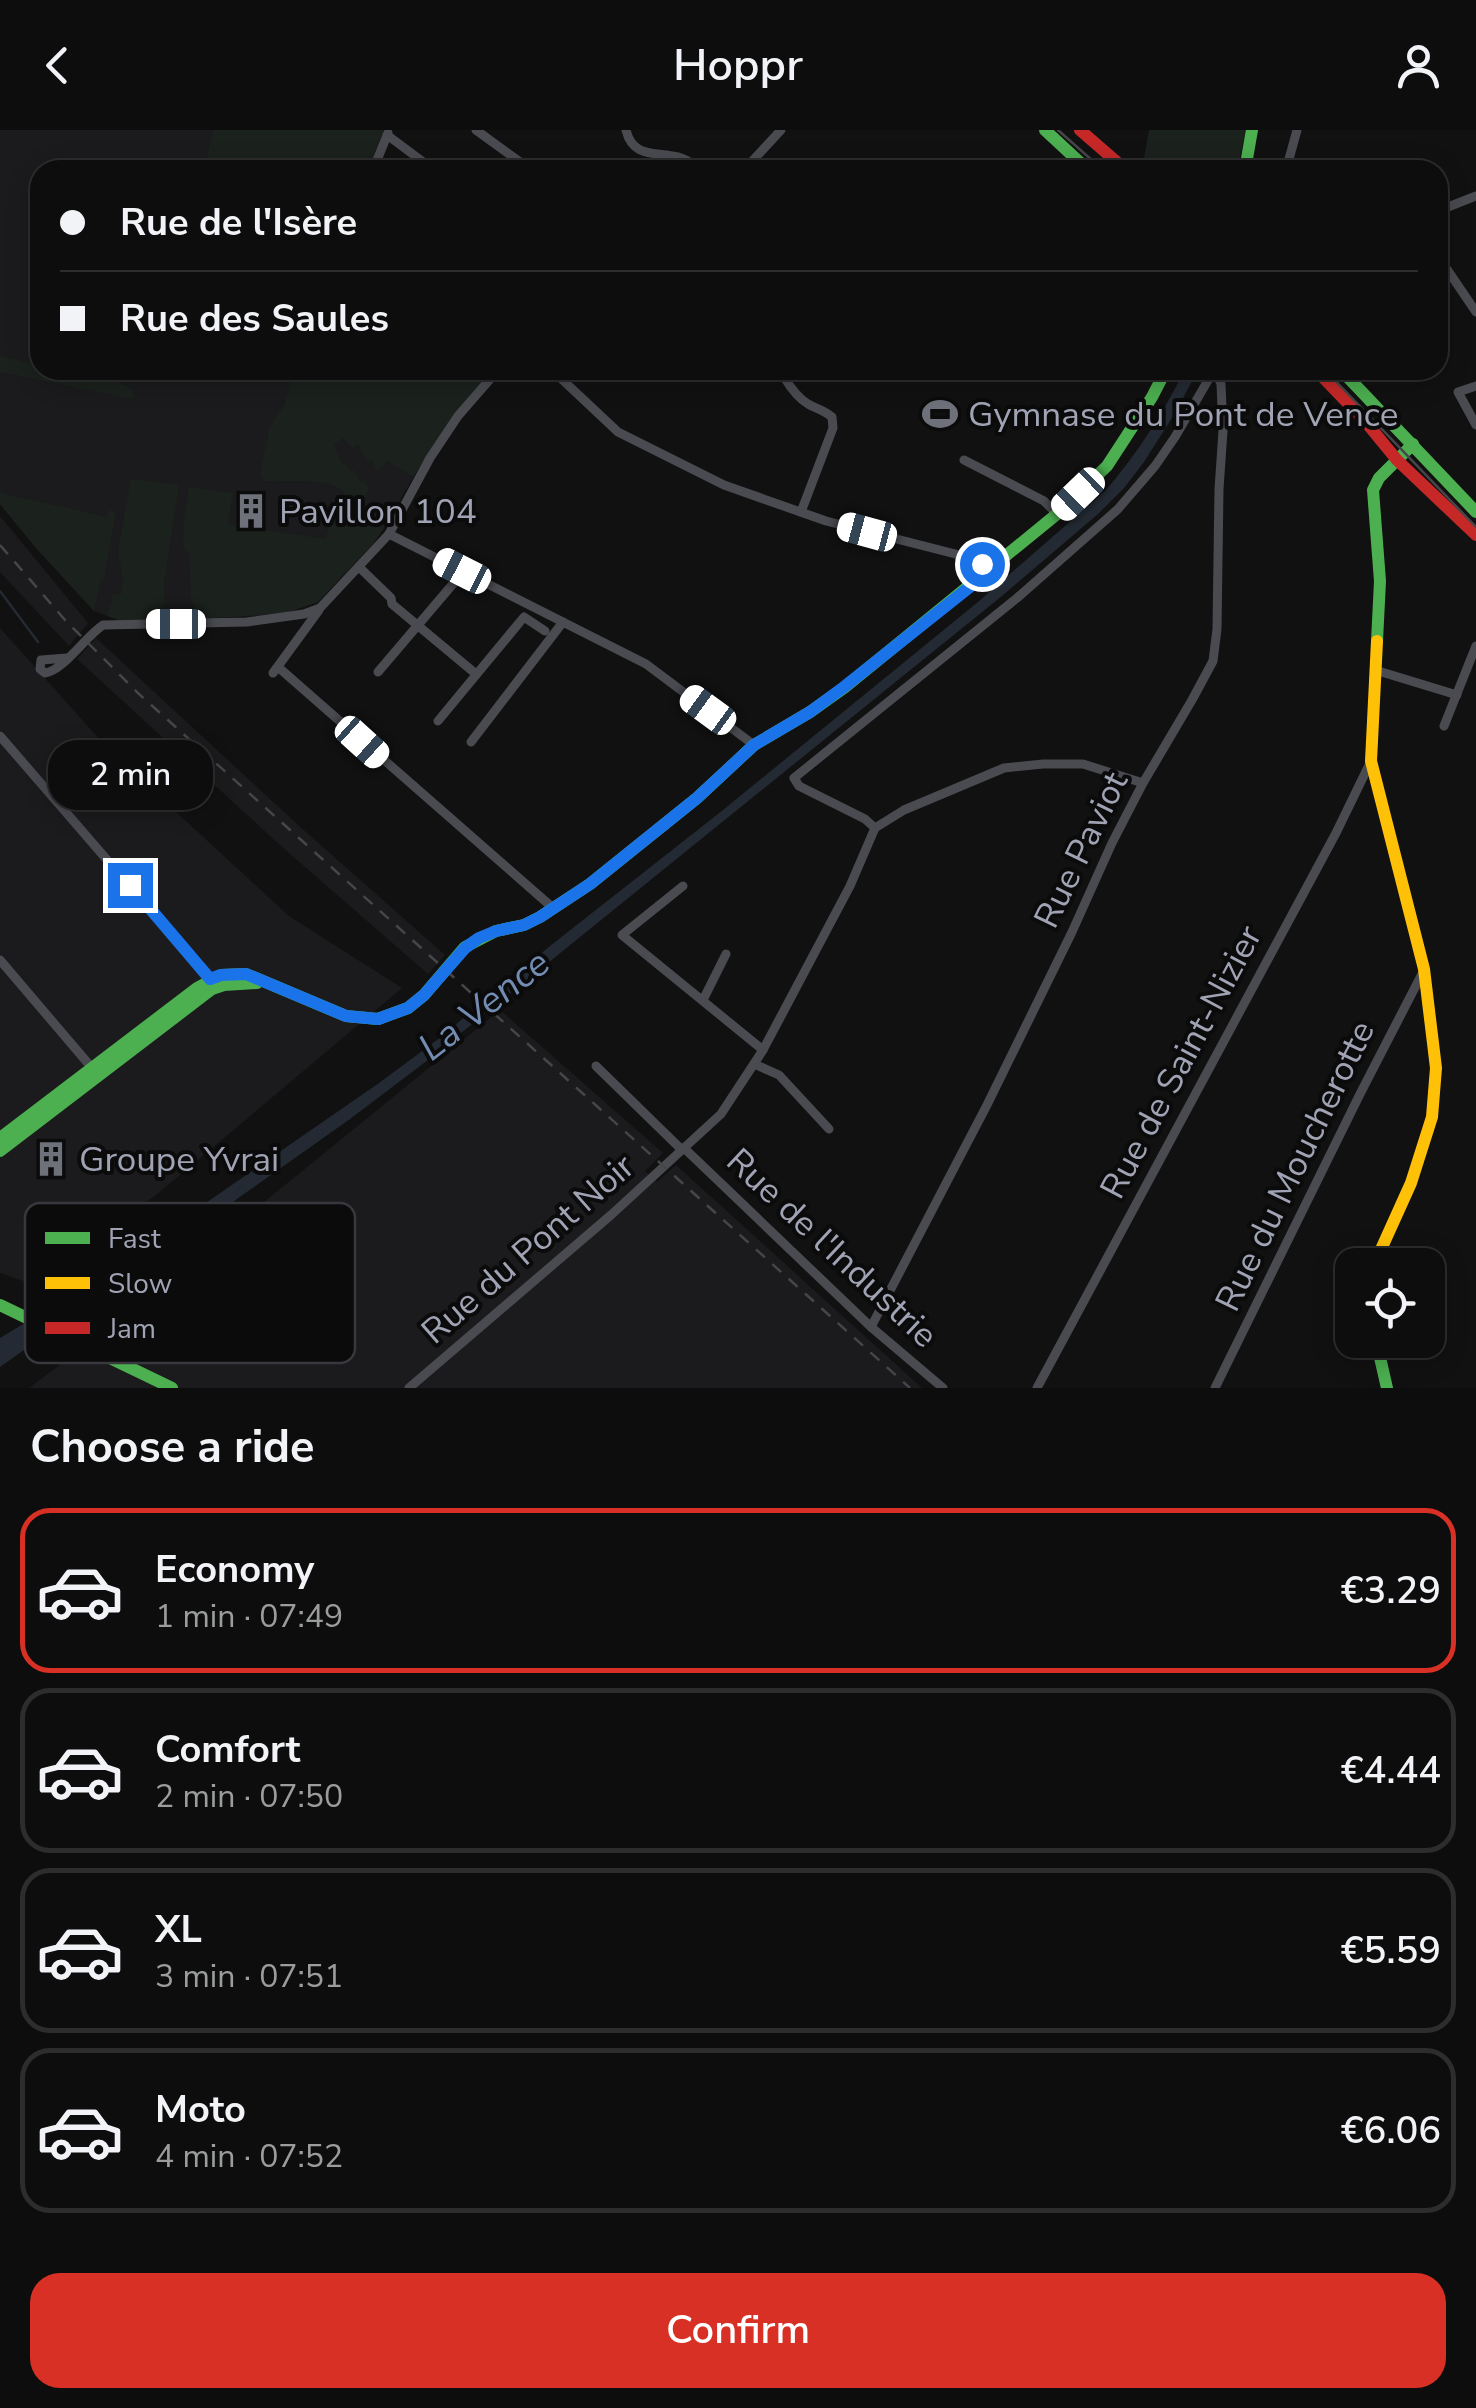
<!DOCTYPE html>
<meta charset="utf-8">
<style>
:root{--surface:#0d0d0d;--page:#161616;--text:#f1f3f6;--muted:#9a9c9d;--line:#2d2d2e;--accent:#d93025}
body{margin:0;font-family:"Nunito Sans",sans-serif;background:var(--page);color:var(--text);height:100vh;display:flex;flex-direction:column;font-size:38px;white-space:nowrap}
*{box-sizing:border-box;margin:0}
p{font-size:32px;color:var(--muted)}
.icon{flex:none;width:55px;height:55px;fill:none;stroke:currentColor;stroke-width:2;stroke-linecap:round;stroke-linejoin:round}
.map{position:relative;height:1258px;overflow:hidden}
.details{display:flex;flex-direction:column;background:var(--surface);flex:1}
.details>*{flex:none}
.hud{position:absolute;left:30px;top:30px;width:1418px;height:220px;border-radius:30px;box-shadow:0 5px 25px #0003,0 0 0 2px var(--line);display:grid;align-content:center;height:220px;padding:0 30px;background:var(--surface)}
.buttons{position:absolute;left:1335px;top:1118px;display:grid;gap:20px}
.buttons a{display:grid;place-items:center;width:110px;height:110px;border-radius:20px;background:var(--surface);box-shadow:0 5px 25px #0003,0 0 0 2px var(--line);font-size:50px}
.end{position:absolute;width:45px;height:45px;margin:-22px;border:12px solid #1a73e8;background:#fff;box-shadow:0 0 0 5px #fff}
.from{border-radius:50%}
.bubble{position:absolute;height:70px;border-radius:30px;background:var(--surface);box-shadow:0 5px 25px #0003,0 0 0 2px var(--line);font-size:32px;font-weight:600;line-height:70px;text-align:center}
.car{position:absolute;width:30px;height:60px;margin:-30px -15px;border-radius:12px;box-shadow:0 0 8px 2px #0007;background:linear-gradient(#fff 24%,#345 0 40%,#fff 0 76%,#345 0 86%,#fff 0)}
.hud b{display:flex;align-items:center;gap:35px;height:95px;font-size:38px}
.hud b+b{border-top:2px solid var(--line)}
.hud i{width:25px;height:25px;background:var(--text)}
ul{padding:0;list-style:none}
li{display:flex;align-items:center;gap:30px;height:165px;margin:0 20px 15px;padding:0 10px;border:5px solid var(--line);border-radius:30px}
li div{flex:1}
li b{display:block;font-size:38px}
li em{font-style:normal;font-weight:600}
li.selected{border-color:var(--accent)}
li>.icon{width:90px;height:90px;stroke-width:1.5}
h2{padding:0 30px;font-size:45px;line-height:120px}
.cta{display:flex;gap:20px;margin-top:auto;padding:20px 30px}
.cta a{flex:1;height:115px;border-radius:30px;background:var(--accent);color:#fff;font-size:40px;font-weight:600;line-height:115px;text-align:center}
header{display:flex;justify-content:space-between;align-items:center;height:130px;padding:0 30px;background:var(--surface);font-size:45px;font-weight:600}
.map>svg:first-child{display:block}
.built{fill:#1b1b1d}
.green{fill:#1b211c}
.water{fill:#242a33}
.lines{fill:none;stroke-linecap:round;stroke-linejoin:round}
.stream{stroke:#242a33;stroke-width:2.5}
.street{stroke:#4a4b51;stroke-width:9}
.fast{stroke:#4caf50;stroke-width:12}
.slow{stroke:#ffc107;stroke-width:12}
.jam{stroke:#c62828;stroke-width:12}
.tram{stroke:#46464a;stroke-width:2.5}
.rail{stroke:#46464a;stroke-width:2.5;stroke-dasharray:12 10;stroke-linecap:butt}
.route{stroke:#1a73e8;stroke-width:12}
.labels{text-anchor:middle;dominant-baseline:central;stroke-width:8;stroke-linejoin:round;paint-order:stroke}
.poi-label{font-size:35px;fill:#a0a3b3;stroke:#0b0b0c;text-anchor:start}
.street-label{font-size:35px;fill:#a0a3b3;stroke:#0b0b0c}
.water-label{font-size:38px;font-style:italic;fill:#738db2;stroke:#0b0b0c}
.key{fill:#0b0b0c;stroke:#38393e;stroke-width:2.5}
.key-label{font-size:28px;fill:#a0a3b3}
</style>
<header><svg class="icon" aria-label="back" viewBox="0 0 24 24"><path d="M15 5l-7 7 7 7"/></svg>Hoppr<svg class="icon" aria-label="person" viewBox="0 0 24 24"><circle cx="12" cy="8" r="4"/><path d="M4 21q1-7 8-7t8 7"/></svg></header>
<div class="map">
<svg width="1476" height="1258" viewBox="0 0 1476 1258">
<rect width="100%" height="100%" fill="#111"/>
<!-- built -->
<g class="built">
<polygon points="0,0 384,0 368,40 40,40 40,240 496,240 452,287 429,320 380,405 318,472 286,483 264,486 121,491 94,481 36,418 0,374"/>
<polygon points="0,386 88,493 69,516 0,442"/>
<polygon points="0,498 110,621 289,786 402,858 155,1066 23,1151 0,1143"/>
<polygon points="96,508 297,694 445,825 428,844 281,716 77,529"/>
<polygon points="500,880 663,1023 645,1041 657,1052 676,1035 922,1258 29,1258 107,1200"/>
</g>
<!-- green -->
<g class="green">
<polygon points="213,0 384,0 368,40 232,40 210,30 207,26"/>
<polygon points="1149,0 1246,0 1237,40 1142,40"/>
<path d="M0,226L40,235V240C64,240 116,244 134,261L132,269L0,242Z"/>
<path d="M293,240H298L311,249L315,243L310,240H496L452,287L413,347L388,331L377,341L372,330L368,332L358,314L352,318L343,308L334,314L342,334L346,333L350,341L354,340L360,352L364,350L367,355L370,356L361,378L352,375C349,370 347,365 343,361C328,347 284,353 264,351L260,344L270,297L284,276Z"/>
<polygon points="131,349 179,355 164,453 165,488 161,491 121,491 107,486 113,465 121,464 123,451 118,420"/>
<polygon points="0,357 1,363 107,387 109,380 116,382 104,449 101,450 94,481 36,418 0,374"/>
<polygon points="189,357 233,363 228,394 326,409 333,376 336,373 385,396 373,414 318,472 286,483 201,489 191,468 189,423 183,417 184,389"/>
</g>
<!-- water -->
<path class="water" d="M1185,240H1198L1175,283L1144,332L1124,358L1098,384L1002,466L424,933L350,989L0,1237V1208L83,1158L379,953L437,910L550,816L723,680L978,472L1104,362C1137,325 1162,284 1185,240Z"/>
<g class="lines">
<!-- stream -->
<polyline class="stream" points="0,461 38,512"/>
<!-- street -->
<g class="street">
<polyline points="476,0 531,40"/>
<path d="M626,0C635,39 677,12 698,40"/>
<polyline points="387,5 434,40"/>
<polyline points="373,40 388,3"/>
<polyline points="744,40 781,0"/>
<polyline points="1286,40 1297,0"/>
<polyline points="1438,81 1476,66"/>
<polyline points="1438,126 1476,182"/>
<polyline points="552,240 618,302 724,355 826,391 975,429 991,439"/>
<path d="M784,247C790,257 798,268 808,274C817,279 824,280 832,287L833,298L801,382"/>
<polyline points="1476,256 1458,262 1476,295"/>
<polyline points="964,330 1044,371 1057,384"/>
<polyline points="389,404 646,534 754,615"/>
<polyline points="359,437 391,468 392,474 476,544"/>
<path d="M67,528L41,530L40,539L45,543C64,540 85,507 103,495L247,492L304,484L320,478L389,404L430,328L458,286L498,240"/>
<polyline points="278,537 553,778"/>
<polyline points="1375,540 1457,565"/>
<polyline points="378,542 458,448"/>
<polyline points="273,543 319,480"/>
<polyline points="438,591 524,487 545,501"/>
<polyline points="1444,596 1476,516"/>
<polyline points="0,606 210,849"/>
<polyline points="471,612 563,492"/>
<polyline points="875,698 865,689 799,656 794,648 1017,468 1118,379 1155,336 1175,307 1214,240"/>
<polyline points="683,756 622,805 763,920"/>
<polyline points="0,830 92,938"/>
<polyline points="703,870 726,824"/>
<polyline points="754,934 779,945 829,999"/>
<polyline points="596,936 682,1020"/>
<polyline points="684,1018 871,1197 943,1258"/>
<polyline points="871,1197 987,975 1072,802 1112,713 1143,653 1192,570 1213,531 1217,499 1219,359 1223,301 1221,254 1215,240"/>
<polyline points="409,1258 611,1085 721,984 763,920 850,756 875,698 904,680 1004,638 1043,634 1083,634 1143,653"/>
<polyline points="1037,1258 1336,703 1371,631"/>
<polyline points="1215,1258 1360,964 1424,840"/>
</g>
<!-- fast -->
<g class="fast">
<polyline points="1045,0 1088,40"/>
<polyline points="1245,40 1252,0"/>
<polyline points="1341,240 1476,382"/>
<polyline points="1377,511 1380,451 1373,360 1379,348 1413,314"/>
<polyline points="0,1008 197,858 221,845 246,844 346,886 378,889 408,878 424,865 465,817 496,801 524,795 540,787 590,754 697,668 754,615 810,582 845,557 1057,384 1107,336 1152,267 1166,240"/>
<polyline points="0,1021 212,859 224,855 257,853"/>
<polyline points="0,1175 172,1258"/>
<polyline points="1376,1210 1387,1258"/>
</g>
<!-- slow -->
<polyline class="slow" points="1374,1135 1411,1053 1432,987 1436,938 1424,839 1371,631 1377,511"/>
<!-- jam -->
<g class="jam">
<polyline points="1080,0 1126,40"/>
<polyline points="1316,240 1365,291 1397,330 1476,405"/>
</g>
<!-- tram -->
<g class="tram">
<polyline points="1058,0 1103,40"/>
<polyline points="1325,240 1476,397"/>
</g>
<!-- rail -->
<polyline class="rail" points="0,415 65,490 139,564 910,1258"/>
</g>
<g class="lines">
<!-- route -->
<polyline class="route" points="130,755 210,849 221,845 246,844 346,886 378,889 408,878 424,865 465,818 479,808 496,801 524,795 540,787 590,754 697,668 754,615 810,582 844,557 991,440 982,434"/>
</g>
<!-- icons -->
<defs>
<symbol id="stadium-bare" viewBox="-9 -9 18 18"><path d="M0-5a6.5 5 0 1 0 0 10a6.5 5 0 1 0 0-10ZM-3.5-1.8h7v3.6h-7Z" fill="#6e707a" stroke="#0b0b0c" stroke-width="2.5" paint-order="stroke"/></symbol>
<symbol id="building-bare" viewBox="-9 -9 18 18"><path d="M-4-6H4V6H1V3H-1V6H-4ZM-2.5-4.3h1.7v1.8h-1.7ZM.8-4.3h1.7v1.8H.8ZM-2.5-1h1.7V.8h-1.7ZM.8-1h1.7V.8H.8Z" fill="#6e707a" stroke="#0b0b0c" stroke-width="2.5" paint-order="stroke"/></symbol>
</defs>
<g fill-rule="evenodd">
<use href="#stadium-bare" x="915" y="259" width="50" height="50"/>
<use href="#building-bare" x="226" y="356" width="50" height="50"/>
<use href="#building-bare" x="26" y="1004" width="50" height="50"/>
</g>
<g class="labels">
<!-- poi labels -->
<g class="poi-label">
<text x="968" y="284">Gymnase du Pont de Vence</text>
<text x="279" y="381">Pavillon 104</text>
<text x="79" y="1029">Groupe Yvrai</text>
</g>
<!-- street labels -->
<g class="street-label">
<text transform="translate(1081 720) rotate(-64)">Rue Paviot</text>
<text transform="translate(1181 932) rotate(-62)">Rue de Saint-Nizier</text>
<text transform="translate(1295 1036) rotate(-64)">Rue du Moucherotte</text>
<text transform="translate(832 1118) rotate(43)">Rue de l'Industrie</text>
<text transform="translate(528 1119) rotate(-41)">Rue du Pont Noir</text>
</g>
<!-- water labels -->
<g class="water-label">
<text transform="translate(484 875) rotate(-38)">La Vence</text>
</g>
</g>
<!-- legend -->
<rect x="25" y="1073" width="330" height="160" rx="15" class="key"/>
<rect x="45" y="1102" width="45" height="12" fill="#4caf50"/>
<rect x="45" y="1147" width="45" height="12" fill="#ffc107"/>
<rect x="45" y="1192" width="45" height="12" fill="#c62828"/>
<g class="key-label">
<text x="108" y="1118">Fast</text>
<text x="108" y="1163">Slow</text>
<text x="108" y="1208">Jam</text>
</g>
</svg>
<div class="buttons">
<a><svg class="icon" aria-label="locate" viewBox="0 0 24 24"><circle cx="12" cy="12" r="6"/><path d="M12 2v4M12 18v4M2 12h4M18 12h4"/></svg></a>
</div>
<i class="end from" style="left:982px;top:434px"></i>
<i class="end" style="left:130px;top:755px"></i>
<div class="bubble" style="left:48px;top:610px;width:165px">2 min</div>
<i class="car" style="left:1078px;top:364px;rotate:226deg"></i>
<i class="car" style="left:867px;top:402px;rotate:285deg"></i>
<i class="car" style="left:462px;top:441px;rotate:297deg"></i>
<i class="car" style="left:176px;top:494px;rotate:270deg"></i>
<i class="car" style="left:708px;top:580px;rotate:306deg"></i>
<i class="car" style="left:362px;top:612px;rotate:132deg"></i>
<div class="hud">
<b><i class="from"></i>Rue de l'Isère</b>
<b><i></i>Rue des Saules</b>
</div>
</div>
<section class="details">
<h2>Choose a ride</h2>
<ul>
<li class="selected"><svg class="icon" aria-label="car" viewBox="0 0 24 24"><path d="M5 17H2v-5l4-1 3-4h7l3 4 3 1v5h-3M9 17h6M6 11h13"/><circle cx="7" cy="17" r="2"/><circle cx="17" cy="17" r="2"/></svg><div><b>Economy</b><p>1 min · 07:49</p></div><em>€3.29</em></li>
<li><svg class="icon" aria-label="car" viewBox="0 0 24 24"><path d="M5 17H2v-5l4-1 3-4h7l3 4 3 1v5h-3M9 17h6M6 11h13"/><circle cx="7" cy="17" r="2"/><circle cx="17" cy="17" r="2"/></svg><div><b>Comfort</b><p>2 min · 07:50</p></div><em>€4.44</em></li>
<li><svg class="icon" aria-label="car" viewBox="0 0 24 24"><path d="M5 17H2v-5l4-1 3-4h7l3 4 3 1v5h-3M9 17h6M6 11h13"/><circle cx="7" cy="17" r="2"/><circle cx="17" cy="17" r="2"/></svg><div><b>XL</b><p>3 min · 07:51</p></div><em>€5.59</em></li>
<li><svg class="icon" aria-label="car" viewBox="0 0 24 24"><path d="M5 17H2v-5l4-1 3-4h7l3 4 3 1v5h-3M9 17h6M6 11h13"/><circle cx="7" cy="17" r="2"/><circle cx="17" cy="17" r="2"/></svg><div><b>Moto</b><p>4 min · 07:52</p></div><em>€6.06</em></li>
</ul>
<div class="cta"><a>Confirm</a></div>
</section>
